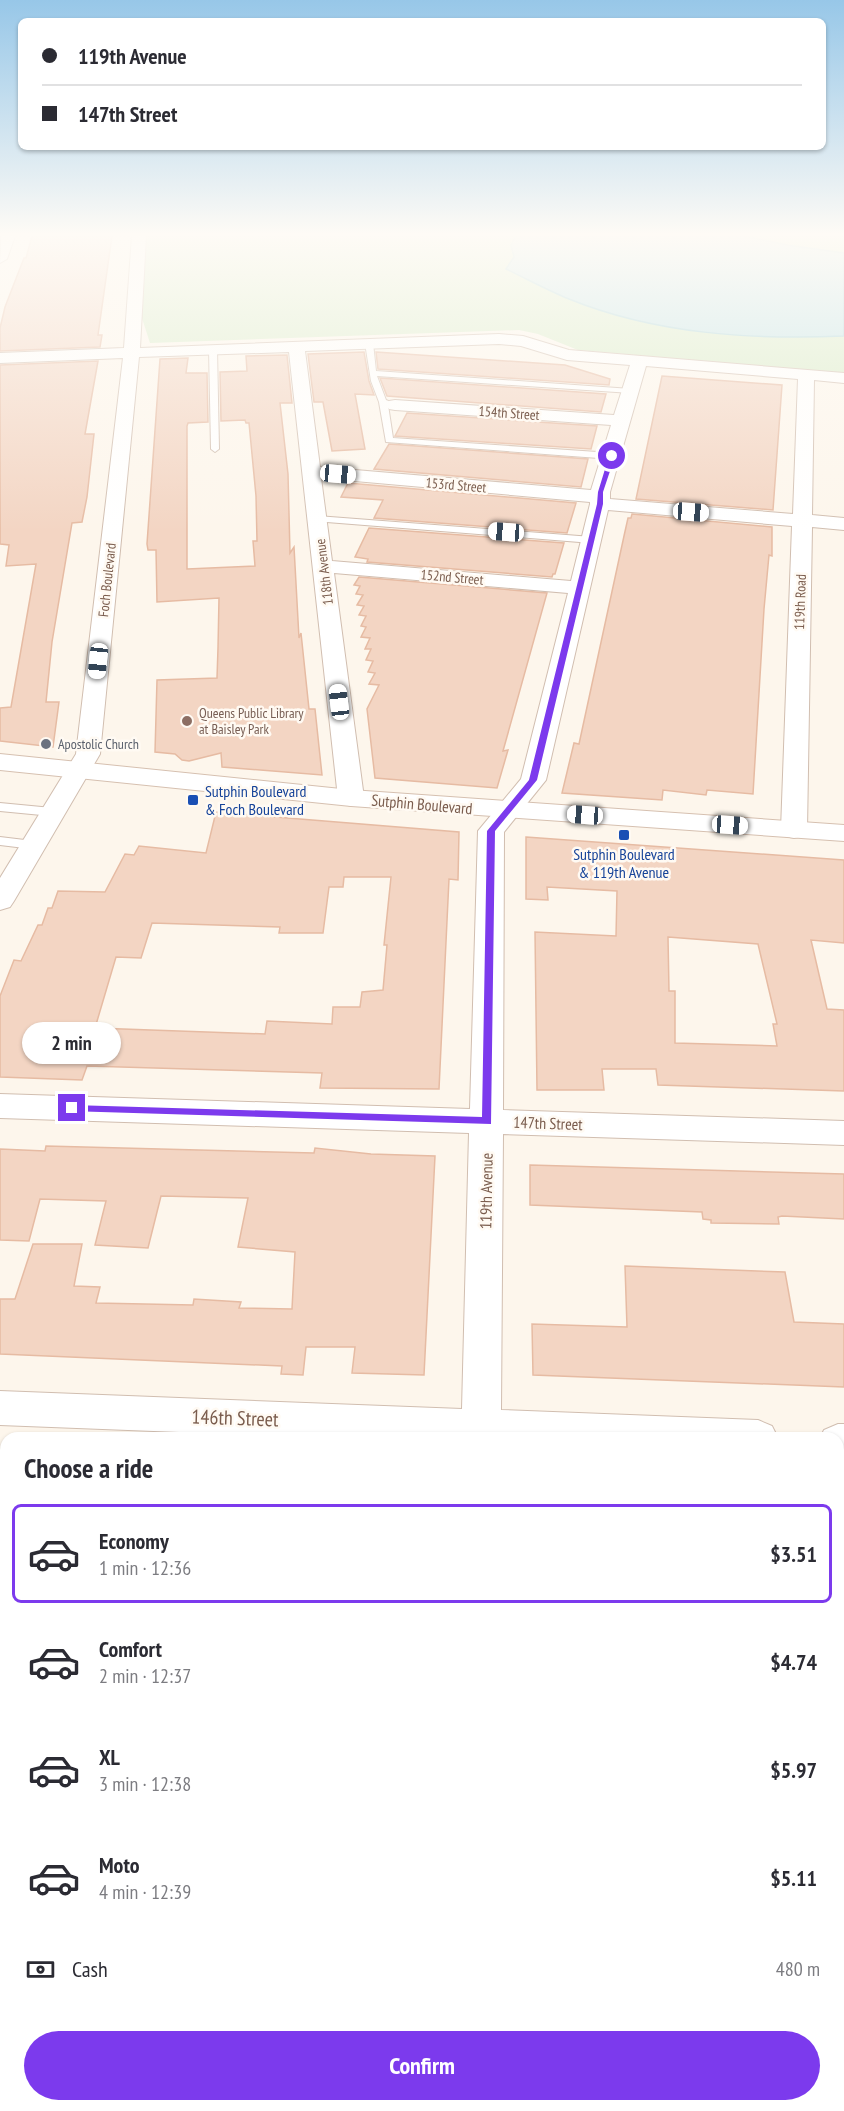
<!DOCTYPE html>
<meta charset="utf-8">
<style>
:root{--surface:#fff;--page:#f2f2f3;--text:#2b2b33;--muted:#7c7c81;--line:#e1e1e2;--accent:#7c3aed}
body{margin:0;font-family:"PT Sans Narrow",sans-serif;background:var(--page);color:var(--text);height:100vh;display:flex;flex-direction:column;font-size:22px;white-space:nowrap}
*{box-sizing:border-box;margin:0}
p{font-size:20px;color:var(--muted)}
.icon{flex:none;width:33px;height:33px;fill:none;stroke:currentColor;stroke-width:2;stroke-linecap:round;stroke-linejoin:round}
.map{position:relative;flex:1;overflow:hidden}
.side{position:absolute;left:0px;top:1432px;width:844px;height:680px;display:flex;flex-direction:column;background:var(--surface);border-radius:18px 18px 0 0;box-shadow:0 2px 4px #0004}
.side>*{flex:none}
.banner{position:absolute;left:18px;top:18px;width:808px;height:132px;border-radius:9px;box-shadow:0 2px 4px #0004;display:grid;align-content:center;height:132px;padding:0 24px;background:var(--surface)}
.end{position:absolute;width:27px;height:27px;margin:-14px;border:8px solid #7c3aed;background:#fff;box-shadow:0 0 0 3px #fff}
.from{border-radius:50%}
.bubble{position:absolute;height:42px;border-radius:21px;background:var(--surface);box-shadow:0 2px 4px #0004;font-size:20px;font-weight:700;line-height:42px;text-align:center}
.car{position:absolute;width:18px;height:36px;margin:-18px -9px;border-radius:8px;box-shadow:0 0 4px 2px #0007;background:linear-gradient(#fff 24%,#345 0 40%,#fff 0 76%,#345 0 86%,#fff 0)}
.banner b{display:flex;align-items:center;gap:21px;height:57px;font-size:22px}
.banner b+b{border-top:2px solid var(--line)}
.banner i{width:15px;height:15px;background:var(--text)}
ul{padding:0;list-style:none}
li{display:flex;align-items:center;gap:18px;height:99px;margin:0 12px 9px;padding:0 12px;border:3px solid transparent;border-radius:9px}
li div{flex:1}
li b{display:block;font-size:22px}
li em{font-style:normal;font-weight:700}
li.current{border-color:var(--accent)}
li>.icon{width:54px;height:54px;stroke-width:1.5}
h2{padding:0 24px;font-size:27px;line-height:72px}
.pay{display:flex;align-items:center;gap:15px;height:66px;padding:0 24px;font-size:22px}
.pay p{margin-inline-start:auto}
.action{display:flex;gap:12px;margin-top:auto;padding:12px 24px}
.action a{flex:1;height:69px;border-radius:36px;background:var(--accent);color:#fff;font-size:24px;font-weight:700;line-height:69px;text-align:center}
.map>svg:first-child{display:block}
.education{fill:#f3e8fa}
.green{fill:#d8ecc9}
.water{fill:#bfe3e8;stroke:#a5d3da;stroke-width:1.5}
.building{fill:#f3d5c3;stroke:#e6bba3;stroke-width:1.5;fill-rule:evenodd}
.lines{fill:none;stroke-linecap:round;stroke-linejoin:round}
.lane-casing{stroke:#d1beb0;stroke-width:2}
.street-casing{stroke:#d1beb0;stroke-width:2}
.secondary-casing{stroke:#d6c0b0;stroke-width:2}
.lane{fill:#fff;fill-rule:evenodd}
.street{fill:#fff;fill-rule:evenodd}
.secondary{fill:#fff;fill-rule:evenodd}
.route{fill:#7c3aed}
.education-dot{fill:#8d6e63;stroke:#fffaf3;stroke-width:2}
.worship-dot{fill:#6b7280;stroke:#fffaf3;stroke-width:2}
.transit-dot{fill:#1a4fb4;stroke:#fffaf3;stroke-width:2}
.labels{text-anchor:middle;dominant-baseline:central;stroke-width:5;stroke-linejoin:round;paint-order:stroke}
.far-street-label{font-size:14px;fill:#7a5c4d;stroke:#fffaf3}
.far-education-label{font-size:14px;fill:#785e54;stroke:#fffaf3;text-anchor:start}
.far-worship-label{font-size:14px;fill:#5b616d;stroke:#fffaf3;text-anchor:start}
.transit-label{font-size:16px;fill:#164399;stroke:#fffaf3;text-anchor:start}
.street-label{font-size:16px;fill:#7a5c4d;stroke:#fffaf3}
.near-street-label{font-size:20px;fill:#7a5c4d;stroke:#fffaf3}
</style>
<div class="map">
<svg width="844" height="2111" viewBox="0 0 844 2111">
<rect width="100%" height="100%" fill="#fdf6ec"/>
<!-- education -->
<polygon class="education" points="0,1931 6,1931 6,2106 398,2106 398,2111 0,2111"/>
<!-- green -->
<polygon class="green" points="146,236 844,236 844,373 578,350 538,334 519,330 150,343 140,312"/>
<!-- water -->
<path class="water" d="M516,236H744L787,245L844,253V336C752,340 655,334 569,299C547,290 527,279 506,269L514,257L511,245Z"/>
<!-- building -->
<g class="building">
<polygon points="32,236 112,236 98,335 102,335 100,347 0,351 0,328 5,307 24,258 26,258"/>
<polygon points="364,352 369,381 374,395 355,394 365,449 332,451 323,402 314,402 308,354"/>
<polygon points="376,352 565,365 610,379 609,385 378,369"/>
<polygon points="287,355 292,403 280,403 288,474 290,553 294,547 299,638 301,633 309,709 315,709 322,775 222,767 221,753 189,761 182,760 175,754 155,752 157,680 217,678 218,648 219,598 157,602 156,550 148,550 147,544 160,359 188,358 186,373 207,373 208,422 188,423 187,426 187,569 255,566 253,541 257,541 256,496 249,423 246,423 245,420 221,421 220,372 247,371 246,356"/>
<polygon points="98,361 85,434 94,434 87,497 82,522 72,523 52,642 46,702 59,702 53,747 0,741 0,708 11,707 36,564 6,566 9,545 0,544 0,365"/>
<polygon points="662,376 782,385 773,510 636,499"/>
<polygon points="380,378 606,394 601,412 387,396"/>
<polygon points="407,413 597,426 591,449 395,436"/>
<polygon points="389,444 588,459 581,487 374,469"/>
<polygon points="348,483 576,503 567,533 374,518 383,500 341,497"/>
<polygon points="632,514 772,527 772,556 769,555 764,609 753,794 707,790 706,795 663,790 662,800 562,793 574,743 579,744 624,536 628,518 631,518"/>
<polygon points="369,528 564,543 555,574 553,574 552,577 367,562 368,559 355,557"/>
<polygon points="359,577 547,593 503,751 508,750 497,788 375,778 367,709 379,685 369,684 375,673 368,672 373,661 366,660 371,649 365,649 370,638 361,637 366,627 361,626 366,616 359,615 364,606 357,605 363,595 356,594 360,586 354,585"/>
<path d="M216,812L459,832L458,880L449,879L439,1089L320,1088L322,1073L87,1066L82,1080L0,1077V996L14,960L21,961L38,925H42L48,908H52L58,891L105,892L125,854L134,855L139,846L206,853ZM344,877H391L384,945H387L383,990L362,992L360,1007H333L332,1024L267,1021L265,1034L95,1028L116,957L141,958L152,923L280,927L279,933H323L329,887H343Z"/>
<path d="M526,837L844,860V943L811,940L827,1009L844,1010V1091L658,1085L656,1069H602L604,1090H537L535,932L616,936L617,891L547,887L548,900L526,899ZM668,937L758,944L777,1024H773L777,1046L675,1043V991H669Z"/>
<polygon points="46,1146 314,1153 315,1148 371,1154 435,1156 424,1375 352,1373 355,1347 306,1347 303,1375 281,1374 282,1366 0,1354 0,1299 15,1299 33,1244 82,1244 74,1286 100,1287 96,1303 193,1305 194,1299 241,1302 239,1308 292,1309 295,1252 238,1247 248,1198 161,1196 148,1248 95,1245 106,1201 40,1199 29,1241 0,1240 0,1149 45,1151"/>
<polygon points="530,1165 844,1174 844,1219 782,1216 778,1217 779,1224 711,1223 711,1220 703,1219 702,1212 530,1205"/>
<polygon points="625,1266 785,1272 794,1322 844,1324 844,1387 533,1375 532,1324 627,1327"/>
</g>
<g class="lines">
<defs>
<g id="lane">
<polygon points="369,341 373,343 376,371 631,389 635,391 631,393 377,376 386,400 396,404 388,405 393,438 612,453 616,456 612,459 386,442 379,402 371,381 365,343"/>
<polygon points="213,347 217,349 219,449 215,452 211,449 209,349"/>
<polygon points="317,516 592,537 597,540 592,543 314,521 314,517"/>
<polygon points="0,803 52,808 58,812 52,816 0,811"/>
<polygon points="0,837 33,841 39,845 33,849 0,845"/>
</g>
<g id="street">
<polygon points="1,236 15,236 7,259 0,263"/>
<path d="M132,236H146L140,348L499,334L523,336L569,350L844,373V383L814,380L812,515L844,518V530L812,527L807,830L803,836L794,838L785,836L781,830L792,526L608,510L546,780L504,832L503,1110L844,1121V1145L503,1134L501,1410L758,1420L772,1426L778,1438H334L0,1425V1391L462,1409L469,1133L0,1118V1094L470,1109L478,831L521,779L568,593L334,573L364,798L360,803L351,806L342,803L338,798L289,352L139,357L100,754L14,901L10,907L0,910V878L76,754L123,358L0,363V353L124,348ZM499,344L521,346L567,360L630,365L614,415L395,400L389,401L386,405L389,409L395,410L611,425L591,490L320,467L305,351ZM646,366L798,379L793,514L610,499V492ZM321,478L590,502V504L571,581L332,561Z"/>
<polygon points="838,1424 844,1424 844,1460 838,1460 838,1438 820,1438 824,1430"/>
<rect x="0" y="1839" width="6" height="50"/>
<rect x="838" y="1882" width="6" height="50"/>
<rect x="443" y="2106" width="54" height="5"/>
</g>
<polygon id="secondary" points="0,754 351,790 844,825 844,841 351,806 0,770"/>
</defs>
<!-- lane casing -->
<use href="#lane" class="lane-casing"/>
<!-- street casing -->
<use href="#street" class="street-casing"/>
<!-- secondary casing -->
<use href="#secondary" class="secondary-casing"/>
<!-- lane -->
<use href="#lane" class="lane"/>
<!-- street -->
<use href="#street" class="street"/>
<!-- secondary -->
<use href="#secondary" class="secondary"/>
</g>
<!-- sky -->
<linearGradient id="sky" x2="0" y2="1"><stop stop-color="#97c7e8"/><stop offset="0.44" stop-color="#fefbf6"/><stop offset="1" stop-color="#fefbf6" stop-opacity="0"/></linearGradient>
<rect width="844" height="532" fill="url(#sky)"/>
<!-- route -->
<polygon class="route" points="612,454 615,456 603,492 603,504 537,780 495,831 491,1124 68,1111 67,1108 72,1105 482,1117 487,831 529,780 597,504 598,492 609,456"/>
<!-- markers -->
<circle class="education-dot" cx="187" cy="721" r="6"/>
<circle class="worship-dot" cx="46" cy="744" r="6"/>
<g class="transit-dot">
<rect x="187" y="794" width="12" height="12" rx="3"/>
<rect x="618" y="829" width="12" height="12" rx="3"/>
</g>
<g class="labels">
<!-- far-street labels -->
<g class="far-street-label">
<text transform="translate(509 413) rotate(4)">154th Street</text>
<text transform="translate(456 485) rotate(5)">153rd Street</text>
<text transform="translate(324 572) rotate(-97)">118th Avenue</text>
<text transform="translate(452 577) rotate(5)">152nd Street</text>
<text transform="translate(107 580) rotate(-84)">Foch Boulevard</text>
<text transform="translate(800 602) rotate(-88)">119th Road</text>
</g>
<!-- far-education labels -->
<g class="far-education-label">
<text x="199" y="713">Queens Public Library<tspan x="199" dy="16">at Baisley Park</tspan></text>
</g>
<!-- far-worship labels -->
<g class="far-worship-label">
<text x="58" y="744">Apostolic Church</text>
</g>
<!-- transit labels -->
<g class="transit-label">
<text x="205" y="791">Sutphin Boulevard<tspan x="205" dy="18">&amp; Foch Boulevard</tspan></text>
<text x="624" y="854" text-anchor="middle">Sutphin Boulevard<tspan x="624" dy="18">&amp; 119th Avenue</tspan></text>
</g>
<!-- street labels -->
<g class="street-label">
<text transform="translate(422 804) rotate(5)">Sutphin Boulevard</text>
<text transform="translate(548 1123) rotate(2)">147th Street</text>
<text transform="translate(486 1191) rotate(-89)">119th Avenue</text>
</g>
<!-- near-street labels -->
<g class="near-street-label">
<text transform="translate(235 1418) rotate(2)">146th Street</text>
</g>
</g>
</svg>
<i class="end from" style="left:612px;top:456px"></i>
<i class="end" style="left:72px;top:1108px"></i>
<div class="bubble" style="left:22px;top:1022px;width:99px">2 min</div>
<i class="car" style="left:338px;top:474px;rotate:95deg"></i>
<i class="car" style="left:691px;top:512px;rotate:94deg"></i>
<i class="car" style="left:506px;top:532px;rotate:274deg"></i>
<i class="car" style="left:98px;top:661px;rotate:186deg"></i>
<i class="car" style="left:339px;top:702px;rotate:353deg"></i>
<i class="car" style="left:585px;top:815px;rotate:274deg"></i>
<i class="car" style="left:730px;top:825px;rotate:94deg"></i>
<div class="banner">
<b><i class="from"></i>119th Avenue</b>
<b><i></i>147th Street</b>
</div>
<section class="side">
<h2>Choose a ride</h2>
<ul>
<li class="current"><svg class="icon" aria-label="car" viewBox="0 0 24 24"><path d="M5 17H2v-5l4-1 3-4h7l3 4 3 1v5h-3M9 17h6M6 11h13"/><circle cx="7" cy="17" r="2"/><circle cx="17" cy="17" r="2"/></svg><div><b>Economy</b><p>1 min · 12:36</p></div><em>$3.51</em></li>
<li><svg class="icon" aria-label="car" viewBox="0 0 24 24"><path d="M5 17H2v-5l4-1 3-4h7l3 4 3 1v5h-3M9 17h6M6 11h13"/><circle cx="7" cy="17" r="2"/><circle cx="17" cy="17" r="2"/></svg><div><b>Comfort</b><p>2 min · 12:37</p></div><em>$4.74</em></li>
<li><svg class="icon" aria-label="car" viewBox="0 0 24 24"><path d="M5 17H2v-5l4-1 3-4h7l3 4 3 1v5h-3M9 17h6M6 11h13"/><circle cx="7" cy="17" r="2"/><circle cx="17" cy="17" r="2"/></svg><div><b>XL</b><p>3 min · 12:38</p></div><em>$5.97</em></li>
<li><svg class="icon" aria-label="car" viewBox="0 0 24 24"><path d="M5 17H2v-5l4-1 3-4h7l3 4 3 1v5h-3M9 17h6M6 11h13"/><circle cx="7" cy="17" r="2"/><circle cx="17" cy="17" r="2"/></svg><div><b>Moto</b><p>4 min · 12:39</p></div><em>$5.11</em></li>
</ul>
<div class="pay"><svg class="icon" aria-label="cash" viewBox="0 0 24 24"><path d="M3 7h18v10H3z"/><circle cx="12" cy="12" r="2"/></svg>Cash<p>480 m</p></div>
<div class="action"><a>Confirm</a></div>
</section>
</div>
